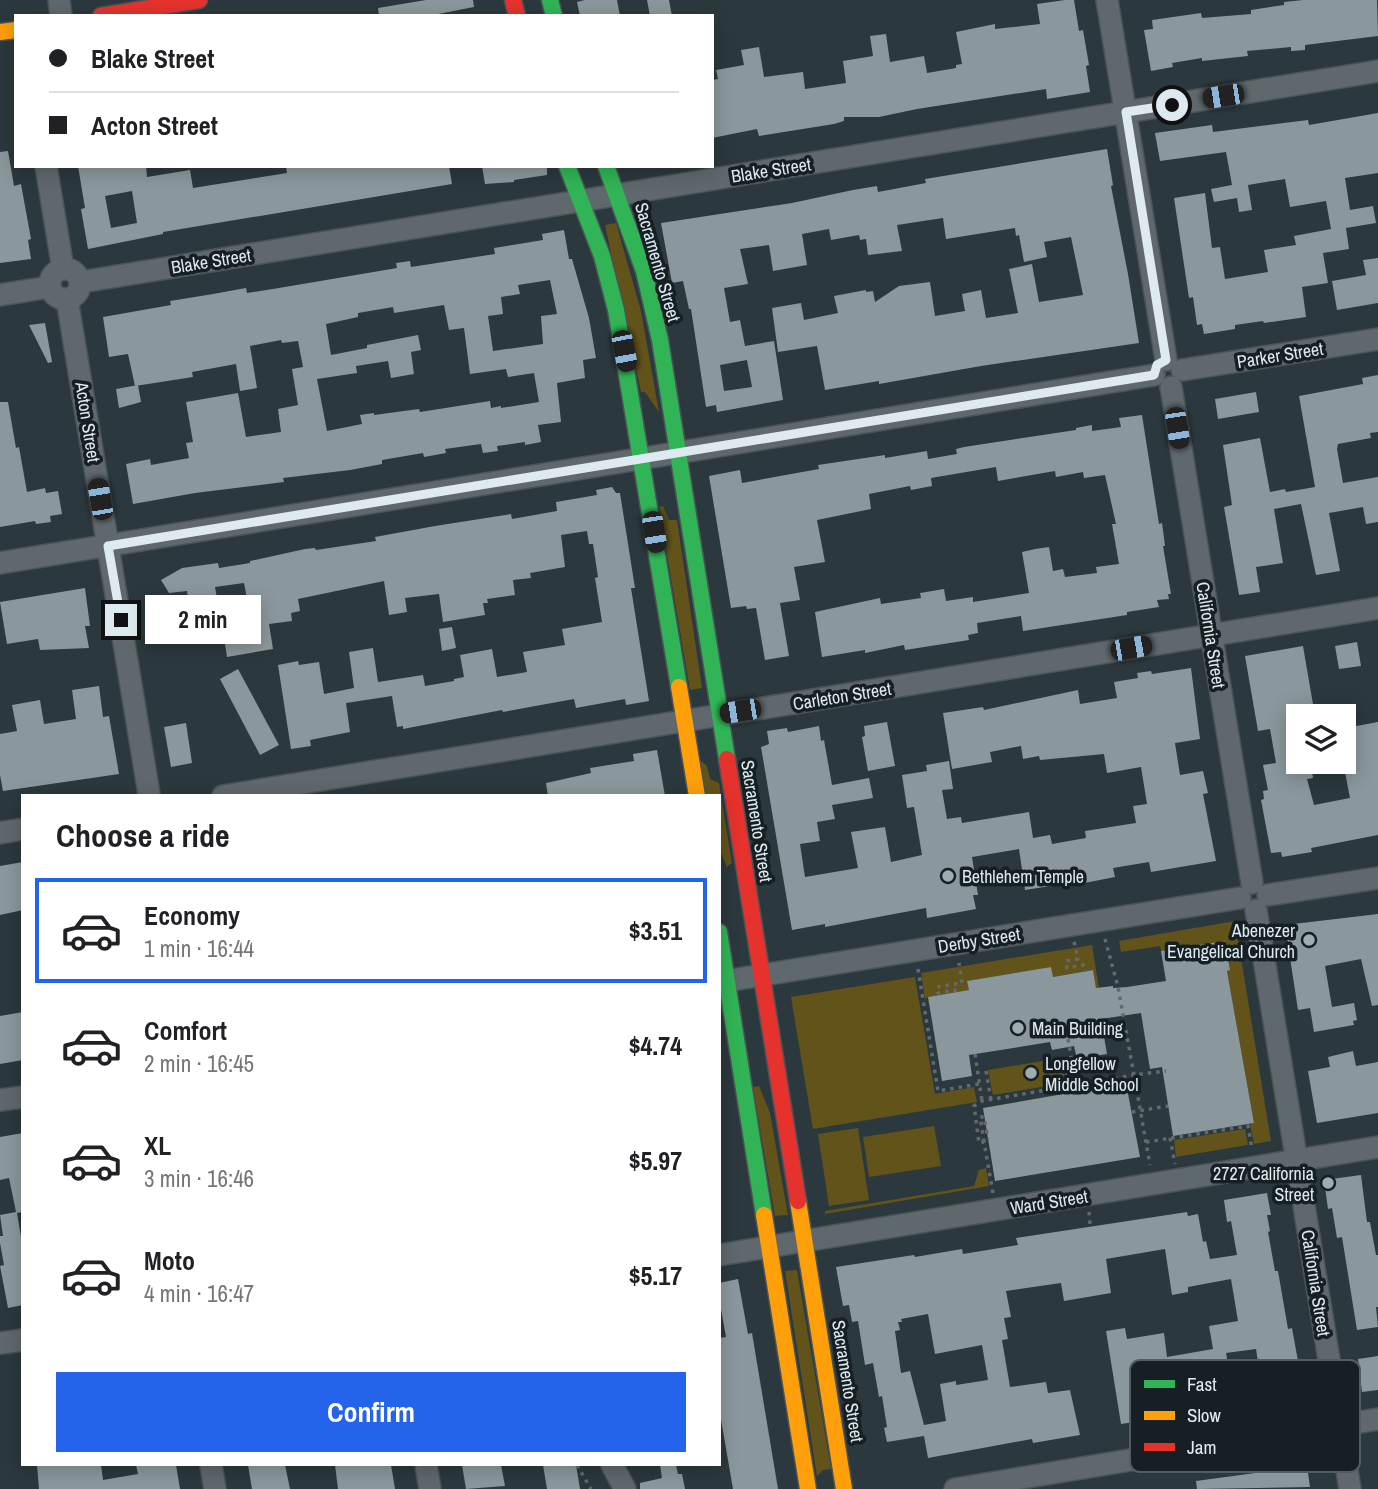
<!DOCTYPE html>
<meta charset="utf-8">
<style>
:root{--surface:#fff;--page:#f6f6f6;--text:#202124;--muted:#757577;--line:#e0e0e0;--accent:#2563eb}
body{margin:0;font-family:"Archivo Narrow",sans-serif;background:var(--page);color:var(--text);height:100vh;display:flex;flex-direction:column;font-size:26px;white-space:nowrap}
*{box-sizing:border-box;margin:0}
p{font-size:23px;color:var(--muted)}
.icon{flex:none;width:38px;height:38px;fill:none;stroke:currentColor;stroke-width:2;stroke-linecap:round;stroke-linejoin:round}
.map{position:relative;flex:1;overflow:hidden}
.drawer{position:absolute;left:21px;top:794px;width:700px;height:672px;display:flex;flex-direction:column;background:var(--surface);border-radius:0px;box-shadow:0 4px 18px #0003}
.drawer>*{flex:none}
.top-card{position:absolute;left:14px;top:14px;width:700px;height:154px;border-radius:0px;box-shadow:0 4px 18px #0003;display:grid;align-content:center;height:154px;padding:0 35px;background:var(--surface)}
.fabs{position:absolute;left:1286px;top:704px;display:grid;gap:14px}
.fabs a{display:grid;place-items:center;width:70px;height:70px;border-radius:0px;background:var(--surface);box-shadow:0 4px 18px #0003;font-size:35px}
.end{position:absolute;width:32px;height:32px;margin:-16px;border:9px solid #ddeaf0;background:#111;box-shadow:0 0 0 4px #111}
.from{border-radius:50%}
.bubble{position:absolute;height:49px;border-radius:0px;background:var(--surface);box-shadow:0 4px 18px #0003;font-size:23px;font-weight:700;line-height:49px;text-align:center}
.car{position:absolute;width:21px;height:42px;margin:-21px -10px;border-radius:9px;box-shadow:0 0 5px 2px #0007;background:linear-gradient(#222 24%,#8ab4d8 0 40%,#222 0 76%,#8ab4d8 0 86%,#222 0)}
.top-card b{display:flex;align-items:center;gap:24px;height:66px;font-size:26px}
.top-card b+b{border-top:2px solid var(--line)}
.top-card i{width:18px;height:18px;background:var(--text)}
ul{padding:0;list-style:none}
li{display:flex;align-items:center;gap:21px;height:105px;margin:0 14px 10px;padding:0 21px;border:4px solid transparent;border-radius:0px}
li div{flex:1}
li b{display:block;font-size:26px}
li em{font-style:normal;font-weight:700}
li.active{border-color:var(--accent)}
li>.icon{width:63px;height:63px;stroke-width:1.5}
h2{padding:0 35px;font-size:32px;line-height:84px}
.primary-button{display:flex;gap:14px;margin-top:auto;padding:14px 35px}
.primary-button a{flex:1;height:80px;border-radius:0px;background:var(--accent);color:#fff;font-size:28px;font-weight:700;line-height:80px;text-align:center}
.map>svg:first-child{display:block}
.green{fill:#62531a}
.building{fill:#8a979c;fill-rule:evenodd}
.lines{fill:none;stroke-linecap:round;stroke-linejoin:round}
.street-casing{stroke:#495358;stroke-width:24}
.fast-casing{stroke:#495358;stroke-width:19}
.slow-casing{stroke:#495358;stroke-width:19}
.jam-casing{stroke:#495358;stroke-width:19}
.path{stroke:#626a6e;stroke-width:3.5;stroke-dasharray:3.5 5;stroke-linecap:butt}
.street{stroke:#5f686c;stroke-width:21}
.fast{stroke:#30b455;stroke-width:16}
.slow{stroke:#ff9f0a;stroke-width:16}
.jam{stroke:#e5322d;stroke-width:16}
.route{stroke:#ddeaf0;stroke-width:9}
.poi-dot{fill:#9facb1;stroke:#162024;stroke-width:2.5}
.labels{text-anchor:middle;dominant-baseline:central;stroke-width:7;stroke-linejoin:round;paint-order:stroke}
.street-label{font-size:18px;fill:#ddeaf0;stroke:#162024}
.poi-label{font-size:18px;fill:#ddeaf0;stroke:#162024;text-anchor:start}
.key{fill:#162024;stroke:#525d61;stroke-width:2}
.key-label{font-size:19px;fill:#ddeaf0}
</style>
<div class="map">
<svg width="1378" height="1489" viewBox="0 0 1378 1489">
<rect width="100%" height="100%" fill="#2b383d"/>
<!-- green -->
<g class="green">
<polygon points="616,223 641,311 659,412 645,392 641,392 605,225"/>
<polygon points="663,506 669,520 677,520 702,688 690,690 659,507"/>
<polygon points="700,760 707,766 710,779 719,783 732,863 727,867 719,849 719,796 706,796"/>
<polygon points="1235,921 1271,1141 1254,1144 1250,1124 1254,1123 1227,971 1230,970 1225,941 1161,951 1160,946 1121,952 1119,941"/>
<polygon points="1092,945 1099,988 1096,988 1093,970 1053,977 1051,967 968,981 969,990 928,997 925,999 921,973"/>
<polygon points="915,977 935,1094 974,1087 977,1102 813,1129 791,997"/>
<polygon points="1061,1058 1066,1083 993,1095 988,1070"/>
<polygon points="759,1086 770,1113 788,1215 775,1216 753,1087"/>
<polygon points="934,1126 941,1166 869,1177 863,1137"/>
<polygon points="858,1128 869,1200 829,1206 818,1134"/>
<polygon points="1245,1129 1248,1145 1176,1157 1174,1140"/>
<polygon points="986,1168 989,1186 825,1214 825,1211 974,1186 979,1170"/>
<polygon points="797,1270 831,1469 823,1470 817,1476 785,1271"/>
</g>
<!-- building -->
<g class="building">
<polygon points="426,0 473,0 474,7 428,16 379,16 378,8"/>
<polygon points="585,0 617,0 620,16 580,16 577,2"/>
<polygon points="647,0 669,0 672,16 650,16"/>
<polygon points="1065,0 1074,0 1079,31 1083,30 1089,65 1086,66 1090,92 1047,99 1046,89 917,109 879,117 844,117 844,121 834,124 759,136 757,129 712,138 712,80 718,79 716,70 744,65 741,50 759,47 764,77 803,72 805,89 846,83 843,61 873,56 870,36 886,34 890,62 924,56 927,73 956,68 956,65 962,64 956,32 995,24 995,29 1040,24 1037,4"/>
<polygon points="1303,0 1377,0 1378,36 1305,45 1305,50 1291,51 1291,47 1247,51 1248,56 1202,61 1202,58 1172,63 1173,67 1151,71 1144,30 1153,29 1152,20 1201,13 1202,18 1251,14 1251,10 1284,5 1284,2"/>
<polygon points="1378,113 1378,173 1345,178 1350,210 1373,206 1376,223 1346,228 1349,249 1323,253 1328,283 1302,287 1306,317 1264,323 1263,321 1235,325 1235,329 1204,334 1202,324 1197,325 1193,297 1189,298 1174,198 1205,193 1212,248 1220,247 1225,279 1268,272 1264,250 1296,245 1294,236 1331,229 1326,201 1290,207 1285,179 1248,185 1252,210 1239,212 1237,198 1214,202 1211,189 1232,185 1226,152 1160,161 1155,133 1212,125 1213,132 1308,120 1309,125"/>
<path d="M1107,149L1113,185L1111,186L1128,274L1139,343L981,366L879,384V381L825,390L817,346L778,352L772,308L801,303L804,320L838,313L834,296L866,290V292L873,291L875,302L899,286L930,282L935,316L965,311L962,294L981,290L986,318L1018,313L1009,269L1032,264L1039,302L1083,295L1071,237L1044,242L1047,257L1024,262L1019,235L1016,236L1015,228L946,239L943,218L897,225L902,251L868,255L866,239L860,240L859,235L831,240L829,229L802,234L807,265L773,271L769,245L740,249L748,284L724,288L730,322L740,320L745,346L774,341L783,400L717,412L716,405L706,407L691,309H689L683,281L672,283L661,223L792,203L853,190L877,186L878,192L926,183L925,179ZM747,360L752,387L724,391L720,365Z"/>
<polygon points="8,151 14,186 21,184 31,239 28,240 31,259 0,263 0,152"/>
<path d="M78,166H146L147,177L190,170L193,188L287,173L286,167L294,166H449L452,184L163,232V234L88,249L81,209L85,208ZM132,191L137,223L111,228L105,196Z"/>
<polygon points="482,166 547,166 547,175 514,180 514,182 485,184"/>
<path d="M564,230L569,259H572L589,318L596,358L583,360L585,378L557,383L561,422L538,425L541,442L525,445V442L497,446L498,451L483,453L481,444L445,449L446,453L424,457L423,453L382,460V464L350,470L283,478L284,482L195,493L133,504L126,464L150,459L151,465L189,458L186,443L193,442L186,402L238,393L246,437L281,432L278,409L298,405L292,369L303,367L298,341L282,343L281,340L250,346L257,388L240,391L236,364L192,372L193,377L135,386L128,354L109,357L103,317L171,305L170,301L213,294L246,288L247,293L279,288L397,268L396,263L410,261L411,267L495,254L494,248L543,240L542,234ZM550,280L557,314L541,316L543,344L493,351L488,316L503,314L501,297L520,294L518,285ZM444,305L449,330L464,328L470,374L506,369L508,377L534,373L539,402L501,408V406L491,408L490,401L420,412L419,409L374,415V413L360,415L362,424L327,431L317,379L357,373L356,366L388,361L391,378L414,374L411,352L421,350L418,335L367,345V348L331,355L326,324L358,317V313L393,307L394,313Z"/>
<polygon points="1378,258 1378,303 1337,310 1332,281 1366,275 1363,260"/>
<polygon points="45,323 52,362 48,363 29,325"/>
<polygon points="1378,375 1378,432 1370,433 1371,438 1338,444 1337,449 1343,483 1378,477 1378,522 1366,524 1363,507 1329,513 1340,571 1316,575 1301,504 1274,509 1283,563 1256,567 1260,592 1239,595 1224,507 1232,505 1223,445 1260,438 1270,492 1285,489 1286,492 1315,487 1299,396 1363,384 1362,378"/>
<polygon points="138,385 141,402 119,408 116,389"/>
<polygon points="1256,392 1259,412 1218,419 1215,399"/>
<polygon points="0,402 8,402 16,448 19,447 27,492 45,488 46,493 58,491 62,514 50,516 51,522 36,524 35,521 0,527"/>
<polygon points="1142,415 1159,524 1162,523 1164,538 1165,546 1163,546 1171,594 1168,594 1169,599 1157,600 1159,607 1127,612 1127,615 1023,631 1021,616 977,623 978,633 968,635 969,640 905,650 904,645 865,653 865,650 822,657 815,612 880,598 881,604 921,598 920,593 944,589 946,601 973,597 973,602 1029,593 1022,552 1035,549 1049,547 1053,571 1063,569 1065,577 1097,573 1096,567 1119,564 1112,524 1116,524 1105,475 1084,478 1083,472 1056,477 1055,471 998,481 996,467 931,478 932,486 911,490 910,486 869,494 871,509 817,520 825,562 794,567 800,600 780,603 789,656 765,660 756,608 747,609 746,606 731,608 709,476 740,470 742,483 819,469 818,465 885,455 885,458 927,451 928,459 957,454 956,449 964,447 1076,430 1076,428 1092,425 1092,431 1121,427 1119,418"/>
<polygon points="612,487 616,493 620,493 635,588 631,588 649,701 626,705 625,699 576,708 574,699 503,712 502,710 403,729 403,726 397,727 392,696 346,703 350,732 310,740 311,746 291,749 278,665 298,661 299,665 319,662 324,694 354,688 349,652 373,648 378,682 423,675 425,686 454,681 454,679 464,677 460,655 492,649 497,677 527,672 523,652 565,645 562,629 602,622 595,578 598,577 593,544 589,544 587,531 561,535 565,567 530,573 531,578 513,580 515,595 487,599 488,603 483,603 485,615 443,622 439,594 405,598 407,612 389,615 384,581 298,599 300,611 291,613 292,621 269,624 273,649 227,657 221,618 250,614 244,583 215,587 220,616 196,619 196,617 191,618 187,591 169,593 161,580 182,568 218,563 219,568 250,563 250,561 305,549 315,548 316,550 376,541 375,537 435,526 511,514 512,519 557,511 556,502 597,495 596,490"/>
<polygon points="85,588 90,626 85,626 89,648 40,650 38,639 7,644 0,602"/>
<polygon points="452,627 456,648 442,651 439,629"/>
<polygon points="1357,642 1361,666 1339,669 1335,646"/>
<polygon points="1303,646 1315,716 1298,716 1298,761 1304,761 1305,766 1311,765 1313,778 1307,779 1314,805 1350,798 1344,767 1344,751 1355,749 1351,727 1378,722 1378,835 1311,848 1312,852 1282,857 1281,852 1271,853 1261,800 1264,799 1263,791 1268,790 1263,765 1276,763 1270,729 1258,731 1245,656"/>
<polygon points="1191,668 1200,739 1175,743 1180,775 1203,771 1208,793 1203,794 1216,861 1151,872 1149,862 1113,868 1115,877 1064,887 1063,884 1025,890 1019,849 972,857 978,895 973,895 976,909 927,918 926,908 825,927 825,924 792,930 761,747 769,744 767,731 787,728 788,732 819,726 821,741 824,740 832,785 869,778 873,798 832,805 835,819 817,822 820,841 800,844 805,877 858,868 851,832 885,827 891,862 922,855 914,807 907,808 902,775 927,771 926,765 949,761 953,789 942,790 947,819 961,817 962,823 1029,812 1033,838 1050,835 1052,844 1086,838 1085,831 1136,823 1133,806 1147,804 1141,767 1107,773 1104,754 1040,760 1039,756 1023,759 1021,746 990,752 992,762 952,769 943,713 983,707 984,710 1078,690 1080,704 1117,698 1114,682 1138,678 1137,673 1151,671 1152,674"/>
<polygon points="238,669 279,745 260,755 220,679"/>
<polygon points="99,686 103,717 109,716 119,774 3,791 0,775 0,734 17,731 12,705 40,700 44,724 76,719 72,690"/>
<polygon points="887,722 895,766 868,771 862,737 865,736 864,726"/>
<polygon points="186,723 192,763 171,767 164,727"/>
<polygon points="657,750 665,796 548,796 546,783 591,773 590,768 634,761 633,754"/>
<polygon points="23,862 23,910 0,915 0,866"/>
<polygon points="1378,914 1378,1005 1372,1006 1361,959 1325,966 1332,1007 1354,1003 1357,1020 1353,1021 1354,1025 1314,1032 1310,1008 1298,1010 1285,925"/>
<polygon points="1225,941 1230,970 1227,971 1254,1123 1173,1136 1162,1067 1150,1069 1141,1013 1101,1019 1107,1054 1077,1059 1074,1046 1052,1050 1050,1042 969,1055 972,1076 942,1081 928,997 969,990 967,981 1051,967 1053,977 1093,970 1096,988 1113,986 1113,988 1127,987 1166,981 1161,951"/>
<polygon points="23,1012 23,1060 0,1064 0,1016"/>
<polygon points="1353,1051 1356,1066 1378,1062 1378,1113 1317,1123 1308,1071 1330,1067 1328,1057"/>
<polygon points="1126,1083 1140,1157 995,1181 983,1108"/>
<polygon points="23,1133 23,1212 17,1213 23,1249 23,1305 8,1308 0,1266 4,1265 0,1243 0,1236 3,1236 0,1215 16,1212 9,1178 0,1180 0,1137"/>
<polygon points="1361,1175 1367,1222 1370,1222 1376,1255 1378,1255 1378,1307 1376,1307 1378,1327 1357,1330 1342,1237 1337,1238 1332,1208 1328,1209 1324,1180"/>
<path d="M1267,1193L1271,1215H1267L1270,1231L1268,1232L1275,1271H1278L1288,1329L1292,1328L1306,1405L1252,1413L1251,1405L1121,1424L1106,1331L1125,1328L1127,1339L1164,1333L1167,1357L1213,1349L1209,1326L1238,1321L1231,1279L1188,1287V1292L1172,1295L1165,1249L1106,1259L1111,1293L1064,1301L1061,1283L1006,1291L1011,1317L1004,1318L1008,1339L1002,1340L1010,1387L1046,1382L1048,1393L1070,1390L1080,1435L1033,1443L1032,1439L928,1458L924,1436L887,1442L884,1428L887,1427L882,1396L879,1397L873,1363L865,1365L858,1321L852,1322L849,1305L843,1306L836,1267L914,1255L915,1257L962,1249L963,1254L1018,1245L1016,1238L1187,1212L1188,1216L1198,1214L1203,1242L1206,1241L1210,1259L1237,1255L1231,1221L1227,1222L1224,1200ZM928,1314L935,1354L982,1345L988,1380L956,1385V1381L940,1384L946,1421L924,1425L910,1371L901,1373L895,1331L900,1330L898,1322H902L901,1319ZM1256,1349L1262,1388L1233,1393L1226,1353Z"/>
<polygon points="738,1279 748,1334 752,1333 778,1489 733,1489 719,1408 719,1338 726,1337 719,1298 719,1283"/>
<polygon points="1378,1356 1378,1390 1362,1392 1358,1359"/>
<polygon points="37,1465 101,1465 103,1480 138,1474 136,1465 176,1465 180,1489 39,1489"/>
<polygon points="248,1465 285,1465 290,1489 252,1489"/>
<polygon points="335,1465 391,1465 395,1489 338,1489"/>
<polygon points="462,1465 501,1465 505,1486 466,1489"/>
<polygon points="543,1465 576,1465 580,1489 547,1489"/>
<polygon points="660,1465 676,1465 678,1474 682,1474 685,1489 640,1489 640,1483 662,1478"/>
<polygon points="1307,1466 1310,1487 1197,1489 1196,1481"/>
</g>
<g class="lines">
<defs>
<g id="street">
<polyline points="59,0 61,16"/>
<polyline points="1107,0 1166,360"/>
<polyline points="46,166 63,269"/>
<circle cx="65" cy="284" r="15"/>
<polyline points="81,282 1378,71"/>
<polyline points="0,295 50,287"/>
<polyline points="67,299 149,794"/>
<polyline points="1182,370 1378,339"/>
<polyline points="1171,387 1252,883"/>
<polyline points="0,563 1154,375"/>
<polyline points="223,796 1378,608"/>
<polyline points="0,833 23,829"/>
<polyline points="1268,895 1378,878"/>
<polyline points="1256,910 1350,1489"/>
<polyline points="719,982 1240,898"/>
<polyline points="0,1100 23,1097"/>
<polyline points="719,1255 1378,1147"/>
<polyline points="0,1343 23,1340"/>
<polyline points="211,1465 215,1489"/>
<polyline points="426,1465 430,1489"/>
<polyline points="612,1465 625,1489"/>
<polyline points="955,1489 1378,1419"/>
</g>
<g id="fast">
<polyline points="550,0 554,16"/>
<polyline points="567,166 602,256 616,310 679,687"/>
<polyline points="606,166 644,271 660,340 727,759"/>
<polyline points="719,932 764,1215"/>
</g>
<g id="slow">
<polyline points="0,32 16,30"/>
<polyline points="679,687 697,796"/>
<polyline points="798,1201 844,1489"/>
<polyline points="764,1215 808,1489"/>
</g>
<g id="jam">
<polyline points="513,0 517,16"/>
<polyline points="101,16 199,0"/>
<polyline points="727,759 798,1201"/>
</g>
</defs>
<!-- street casing -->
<use href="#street" class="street-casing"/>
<!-- fast casing -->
<use href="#fast" class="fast-casing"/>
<!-- slow casing -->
<use href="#slow" class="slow-casing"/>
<!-- jam casing -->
<use href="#jam" class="jam-casing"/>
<!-- path -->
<g class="path">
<polyline points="1105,939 1118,987 1134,1075 1166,1071"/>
<polyline points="1074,942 1078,959 1066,961 1067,968 1084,965 1085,972"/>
<polyline points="918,969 938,1091 979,1084"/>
<polyline points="955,992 955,990 938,993 937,987 962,983 959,963"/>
<polyline points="1068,1039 1076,1085"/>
<polyline points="975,1054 982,1101"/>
<polyline points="1063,1057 1069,1086"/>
<polyline points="986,1071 991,1100"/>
<polyline points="1132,1112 1168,1106"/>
<polyline points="1170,1138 1175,1164"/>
<polyline points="984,1142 980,1117 984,1117 988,1139"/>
<polyline points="1146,1142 1248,1126 1252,1149"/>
<polyline points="993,1193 984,1142 979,1143 974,1106 982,1101 1134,1075 1150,1165"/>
<polyline points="1089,1212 1090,1225"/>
<polyline points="577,1465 591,1489"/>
</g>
<!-- street -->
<use href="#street" class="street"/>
<!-- fast -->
<use href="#fast" class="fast"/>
<!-- slow -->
<use href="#slow" class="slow"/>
<!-- jam -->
<use href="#jam" class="jam"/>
</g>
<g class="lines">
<!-- route -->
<polyline class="route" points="121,620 108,546 1154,375 1157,365 1166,360 1126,112 1172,105"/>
</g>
<!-- markers -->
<g class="poi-dot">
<circle cx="948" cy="876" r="7"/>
<circle cx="1309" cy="940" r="7"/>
<circle cx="1018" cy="1028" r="7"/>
<circle cx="1031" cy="1073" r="7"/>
<circle cx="1328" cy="1183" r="7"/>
</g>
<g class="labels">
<!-- street labels -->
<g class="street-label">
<text transform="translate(771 170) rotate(-9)">Blake Street</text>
<text transform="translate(211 261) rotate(-9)">Blake Street</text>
<text transform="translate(658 262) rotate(74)">Sacramento Street</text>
<text transform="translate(1280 355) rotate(-9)">Parker Street</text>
<text transform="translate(88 422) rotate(81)">Acton Street</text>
<text transform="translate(1211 635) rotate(81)">California Street</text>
<text transform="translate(842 696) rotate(-9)">Carleton Street</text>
<text transform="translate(757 821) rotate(81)">Sacramento Street</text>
<text transform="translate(979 940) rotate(-9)">Derby Street</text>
<text transform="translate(1049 1202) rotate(-9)">Ward Street</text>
<text transform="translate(1316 1283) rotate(81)">California Street</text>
<text transform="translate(848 1381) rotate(81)">Sacramento Street</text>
</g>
<!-- poi labels -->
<g class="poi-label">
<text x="962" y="876">Bethlehem Temple</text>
<text x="1295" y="930" text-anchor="end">Abenezer<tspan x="1295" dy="21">Evangelical Church</tspan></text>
<text x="1032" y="1028">Main Building</text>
<text x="1045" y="1063">Longfellow<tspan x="1045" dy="21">Middle School</tspan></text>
<text x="1314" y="1173" text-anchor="end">2727 California<tspan x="1314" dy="21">Street</tspan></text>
</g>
</g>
<!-- legend -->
<rect x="1130" y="1360" width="230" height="112" rx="10" class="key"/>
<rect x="1144" y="1380" width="31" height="8" fill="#30b455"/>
<rect x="1144" y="1411" width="31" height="9" fill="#ff9f0a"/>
<rect x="1144" y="1443" width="31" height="8" fill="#e5322d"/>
<g class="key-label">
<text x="1187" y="1391">Fast</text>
<text x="1187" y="1422">Slow</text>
<text x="1187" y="1454">Jam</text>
</g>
</svg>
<div class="fabs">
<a><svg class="icon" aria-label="layers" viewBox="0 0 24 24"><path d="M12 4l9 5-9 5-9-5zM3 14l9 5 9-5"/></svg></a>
</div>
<i class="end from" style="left:1172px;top:105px"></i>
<i class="end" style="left:121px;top:620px"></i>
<div class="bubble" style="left:145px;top:595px;width:116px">2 min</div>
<i class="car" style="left:1223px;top:96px;rotate:261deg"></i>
<i class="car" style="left:624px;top:351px;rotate:169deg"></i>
<i class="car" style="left:1177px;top:428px;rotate:171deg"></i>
<i class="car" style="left:100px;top:499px;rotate:350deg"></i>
<i class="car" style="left:654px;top:532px;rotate:171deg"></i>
<i class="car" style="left:1131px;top:648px;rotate:80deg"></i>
<i class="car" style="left:740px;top:711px;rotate:261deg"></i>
<div class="top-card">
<b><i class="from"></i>Blake Street</b>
<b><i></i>Acton Street</b>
</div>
<section class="drawer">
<h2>Choose a ride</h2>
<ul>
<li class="active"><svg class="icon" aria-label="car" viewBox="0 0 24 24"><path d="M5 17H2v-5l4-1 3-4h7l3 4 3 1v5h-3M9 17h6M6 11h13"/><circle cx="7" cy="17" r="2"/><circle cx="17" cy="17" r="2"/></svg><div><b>Economy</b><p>1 min · 16:44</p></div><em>$3.51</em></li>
<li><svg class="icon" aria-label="car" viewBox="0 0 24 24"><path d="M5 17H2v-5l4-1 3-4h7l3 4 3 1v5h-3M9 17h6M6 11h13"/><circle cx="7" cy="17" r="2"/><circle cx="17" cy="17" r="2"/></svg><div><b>Comfort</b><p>2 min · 16:45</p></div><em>$4.74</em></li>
<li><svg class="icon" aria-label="car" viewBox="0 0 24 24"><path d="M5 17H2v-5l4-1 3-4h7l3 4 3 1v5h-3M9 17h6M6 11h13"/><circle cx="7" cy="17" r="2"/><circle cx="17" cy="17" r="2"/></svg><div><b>XL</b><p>3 min · 16:46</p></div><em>$5.97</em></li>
<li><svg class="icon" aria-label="car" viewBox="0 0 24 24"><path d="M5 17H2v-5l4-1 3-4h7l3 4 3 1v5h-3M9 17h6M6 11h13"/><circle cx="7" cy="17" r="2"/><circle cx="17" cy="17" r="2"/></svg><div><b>Moto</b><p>4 min · 16:47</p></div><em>$5.17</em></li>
</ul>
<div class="primary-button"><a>Confirm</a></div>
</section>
</div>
